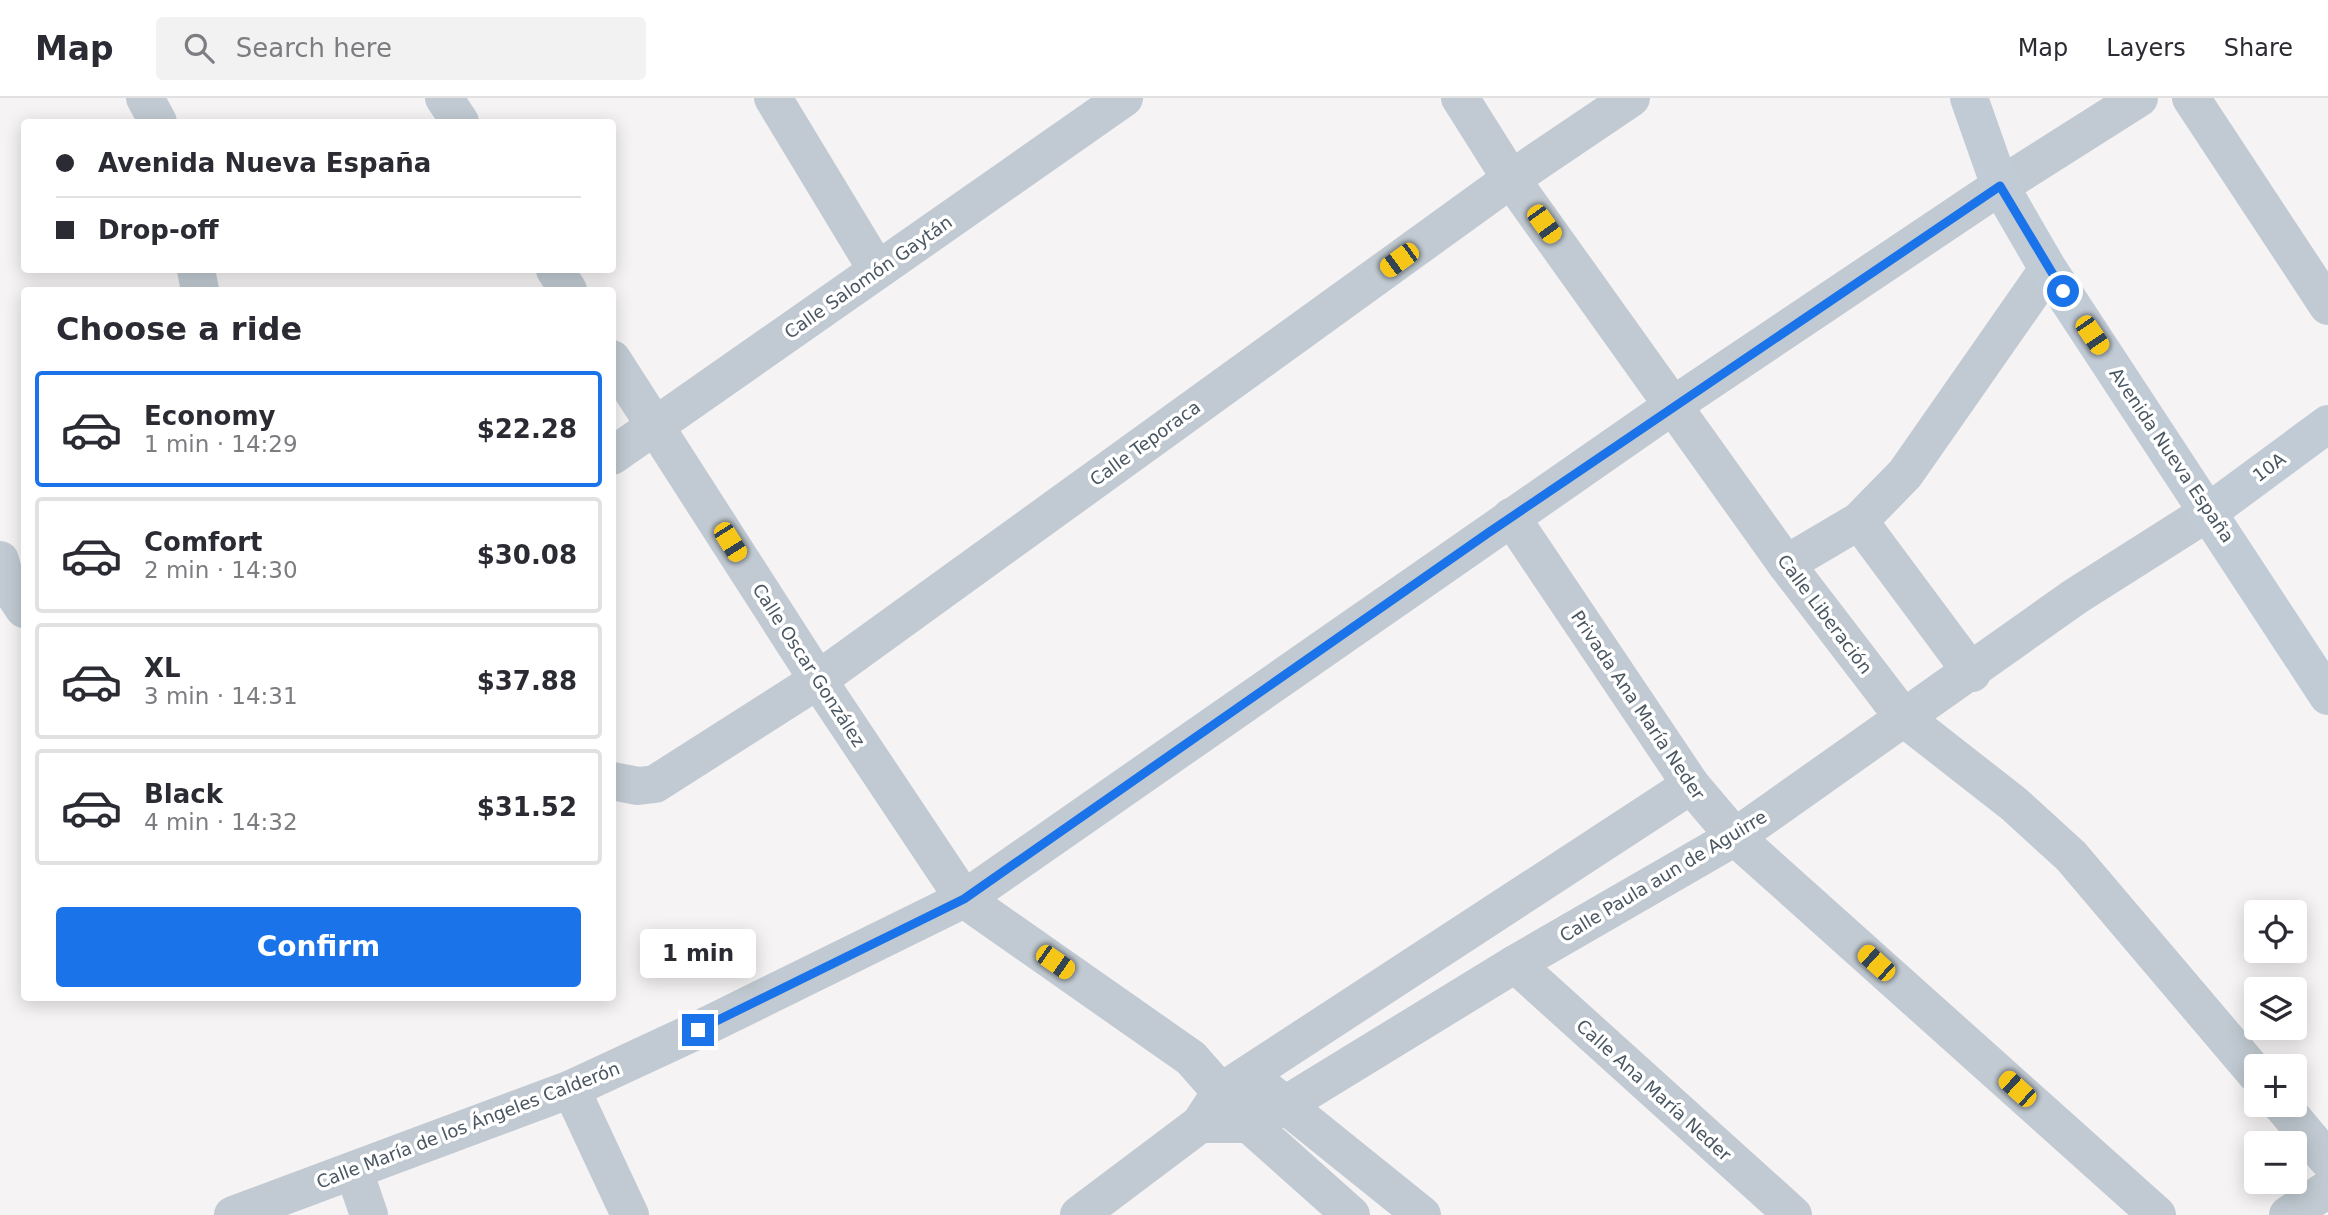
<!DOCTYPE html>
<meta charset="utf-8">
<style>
:root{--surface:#fff;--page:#f2f2f3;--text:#2b2b33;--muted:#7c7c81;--line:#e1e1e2;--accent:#1a73e8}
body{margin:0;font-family:"DejaVu Sans",sans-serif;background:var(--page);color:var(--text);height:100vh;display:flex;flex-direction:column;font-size:26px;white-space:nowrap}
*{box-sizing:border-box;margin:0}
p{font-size:23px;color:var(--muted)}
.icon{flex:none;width:38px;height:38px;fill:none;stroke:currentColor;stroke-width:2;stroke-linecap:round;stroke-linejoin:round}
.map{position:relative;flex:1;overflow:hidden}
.drawer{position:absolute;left:21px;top:189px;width:595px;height:714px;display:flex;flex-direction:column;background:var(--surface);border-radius:7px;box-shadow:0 4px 18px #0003}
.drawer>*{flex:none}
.hud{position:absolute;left:21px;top:21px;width:595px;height:154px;border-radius:7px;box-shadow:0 4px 18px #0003;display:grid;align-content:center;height:154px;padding:0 35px;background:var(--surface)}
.buttons{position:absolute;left:2244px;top:802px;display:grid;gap:14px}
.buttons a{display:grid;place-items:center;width:63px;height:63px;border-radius:7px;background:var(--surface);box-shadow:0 4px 18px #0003;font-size:35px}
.end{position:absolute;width:32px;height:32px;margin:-16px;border:9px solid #1a73e8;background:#fff;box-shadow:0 0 0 4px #fff}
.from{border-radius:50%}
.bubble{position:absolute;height:49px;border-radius:7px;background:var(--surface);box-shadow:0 4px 18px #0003;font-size:23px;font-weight:700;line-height:49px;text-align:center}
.car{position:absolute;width:21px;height:42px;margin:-21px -10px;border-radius:9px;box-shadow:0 0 5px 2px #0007;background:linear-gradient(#f5c518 24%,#345 0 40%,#f5c518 0 76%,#345 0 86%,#f5c518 0)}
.hud b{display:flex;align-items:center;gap:24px;height:66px;font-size:26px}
.hud b+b{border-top:2px solid var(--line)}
.hud i{width:18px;height:18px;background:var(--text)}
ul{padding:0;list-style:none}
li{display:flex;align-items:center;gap:21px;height:116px;margin:0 14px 10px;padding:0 21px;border:4px solid var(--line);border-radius:7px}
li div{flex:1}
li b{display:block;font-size:26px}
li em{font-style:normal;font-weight:700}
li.active{border-color:var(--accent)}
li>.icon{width:63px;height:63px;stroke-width:1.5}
h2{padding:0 35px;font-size:32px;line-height:84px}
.button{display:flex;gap:14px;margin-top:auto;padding:14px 35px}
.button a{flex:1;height:80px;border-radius:7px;background:var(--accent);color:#fff;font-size:28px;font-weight:700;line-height:80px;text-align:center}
header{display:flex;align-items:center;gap:42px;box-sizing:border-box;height:98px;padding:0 35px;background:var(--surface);border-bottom:2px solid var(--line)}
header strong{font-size:33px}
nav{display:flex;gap:38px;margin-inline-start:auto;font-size:24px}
.search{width:490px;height:63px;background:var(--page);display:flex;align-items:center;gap:18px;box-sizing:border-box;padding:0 24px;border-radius:7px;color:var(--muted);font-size:26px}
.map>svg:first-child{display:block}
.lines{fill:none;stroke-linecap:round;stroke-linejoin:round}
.street{stroke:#c1cad2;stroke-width:38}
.secondary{stroke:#c1cbd6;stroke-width:38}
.route{stroke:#1a73e8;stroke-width:9}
.labels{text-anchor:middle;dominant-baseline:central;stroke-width:7;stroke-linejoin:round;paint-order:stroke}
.street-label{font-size:18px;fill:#4a5661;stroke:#fff}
</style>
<header>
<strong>Map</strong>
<div class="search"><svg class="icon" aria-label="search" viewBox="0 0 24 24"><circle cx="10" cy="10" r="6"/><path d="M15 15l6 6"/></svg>Search here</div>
<nav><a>Map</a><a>Layers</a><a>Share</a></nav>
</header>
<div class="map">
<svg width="2328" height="1117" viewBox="0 0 2328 1117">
<rect width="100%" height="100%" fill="#f5f3f3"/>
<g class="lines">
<!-- street -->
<g class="street">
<polyline points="145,0 158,24"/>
<polyline points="444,0 460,24"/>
<polyline points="773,0 877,172"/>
<polyline points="1460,0 1511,81 1786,466 1904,620 2014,706 2071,758 2256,976"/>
<polyline points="2191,0 2328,208"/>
<polyline points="196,172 200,192"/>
<polyline points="555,172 568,192"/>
<polyline points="612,261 818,582 964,801 1191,960 1249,1026 1351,1117"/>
<polyline points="612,358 1124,0"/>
<polyline points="1511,419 1691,687 1735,739 2157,1117"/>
<polyline points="1859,423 1972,575"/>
<polyline points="0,462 6,484 24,511"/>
<polyline points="1786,466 1859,423 1905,376 2048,171"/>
<polyline points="612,683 638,688 655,686 818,582 1511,81 1631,0"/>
<polyline points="1515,866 1793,1117"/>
<polyline points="571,991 630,1117"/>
<polyline points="1268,993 1422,1117"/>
<polyline points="2281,1006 2328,1062"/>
<polyline points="1200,1026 1249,1026 1285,1007 1515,866 1735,739 2076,498 2210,413"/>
<polyline points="354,1073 369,1117"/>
<polyline points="233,1117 571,991 698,932 964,801 1675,306 2000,88 2139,0"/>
<polyline points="1079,1117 1200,1026 1221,994 1691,687"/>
<polyline points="2288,1117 2328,1091"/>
</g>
<!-- secondary -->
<g class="secondary">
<polyline points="1969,0 2000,88 2048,171 2328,598"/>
<polyline points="2210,413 2328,326"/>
</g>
</g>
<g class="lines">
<!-- route -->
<polyline class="route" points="698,932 964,801 1488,435 2000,88 2063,193"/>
</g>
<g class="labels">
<!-- street labels -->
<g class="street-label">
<text transform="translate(868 179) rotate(-35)">Calle Salomón Gaytán</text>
<text transform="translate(1145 345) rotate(-36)">Calle Teporaca</text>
<text transform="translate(2172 357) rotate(56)">Avenida Nueva España</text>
<text transform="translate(2269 369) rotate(-37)">10A</text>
<text transform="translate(1825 516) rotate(53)">Calle Liberación</text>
<text transform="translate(809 567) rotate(57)">Calle Oscar González</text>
<text transform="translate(1638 607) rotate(56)">Privada Ana María Neder</text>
<text transform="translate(1663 778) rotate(-31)">Calle Paula aun de Aguirre</text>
<text transform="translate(1654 992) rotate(42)">Calle Ana María Neder</text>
<text transform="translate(468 1027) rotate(-21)">Calle María de los Ángeles Calderón</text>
</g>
</g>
</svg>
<div class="buttons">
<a><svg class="icon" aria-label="locate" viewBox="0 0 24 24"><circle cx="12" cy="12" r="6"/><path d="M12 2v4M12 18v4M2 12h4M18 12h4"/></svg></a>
<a><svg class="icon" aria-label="layers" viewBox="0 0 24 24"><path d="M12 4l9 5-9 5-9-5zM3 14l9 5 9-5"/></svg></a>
<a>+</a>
<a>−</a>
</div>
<i class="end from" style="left:2063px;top:193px"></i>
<i class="end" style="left:698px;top:932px"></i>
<div class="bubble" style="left:640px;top:831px;width:116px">1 min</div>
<i class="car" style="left:1544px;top:126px;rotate:144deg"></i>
<i class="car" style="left:1399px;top:162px;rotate:234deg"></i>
<i class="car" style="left:2092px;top:237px;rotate:146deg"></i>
<i class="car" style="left:730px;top:444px;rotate:148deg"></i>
<i class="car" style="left:1055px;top:864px;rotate:125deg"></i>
<i class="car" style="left:1876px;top:865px;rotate:312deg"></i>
<i class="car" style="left:2017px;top:991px;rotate:312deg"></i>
<div class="hud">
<b><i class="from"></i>Avenida Nueva España</b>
<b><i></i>Drop-off</b>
</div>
<section class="drawer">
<h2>Choose a ride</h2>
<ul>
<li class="active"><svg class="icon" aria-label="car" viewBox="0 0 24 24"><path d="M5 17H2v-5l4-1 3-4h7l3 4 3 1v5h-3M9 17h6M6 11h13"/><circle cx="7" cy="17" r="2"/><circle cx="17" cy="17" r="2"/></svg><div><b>Economy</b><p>1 min · 14:29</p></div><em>$22.28</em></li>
<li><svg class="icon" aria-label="car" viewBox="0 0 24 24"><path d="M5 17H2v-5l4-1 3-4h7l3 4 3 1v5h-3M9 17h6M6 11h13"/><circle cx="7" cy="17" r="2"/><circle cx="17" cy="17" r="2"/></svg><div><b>Comfort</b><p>2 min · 14:30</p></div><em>$30.08</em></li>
<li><svg class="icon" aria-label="car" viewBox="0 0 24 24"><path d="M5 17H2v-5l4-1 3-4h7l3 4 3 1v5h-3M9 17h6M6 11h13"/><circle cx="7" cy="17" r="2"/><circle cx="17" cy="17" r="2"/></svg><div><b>XL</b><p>3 min · 14:31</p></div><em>$37.88</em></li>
<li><svg class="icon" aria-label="car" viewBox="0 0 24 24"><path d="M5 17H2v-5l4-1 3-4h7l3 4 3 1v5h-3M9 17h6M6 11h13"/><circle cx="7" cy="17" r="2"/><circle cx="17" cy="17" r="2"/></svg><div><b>Black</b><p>4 min · 14:32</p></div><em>$31.52</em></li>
</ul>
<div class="button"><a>Confirm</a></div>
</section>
</div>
